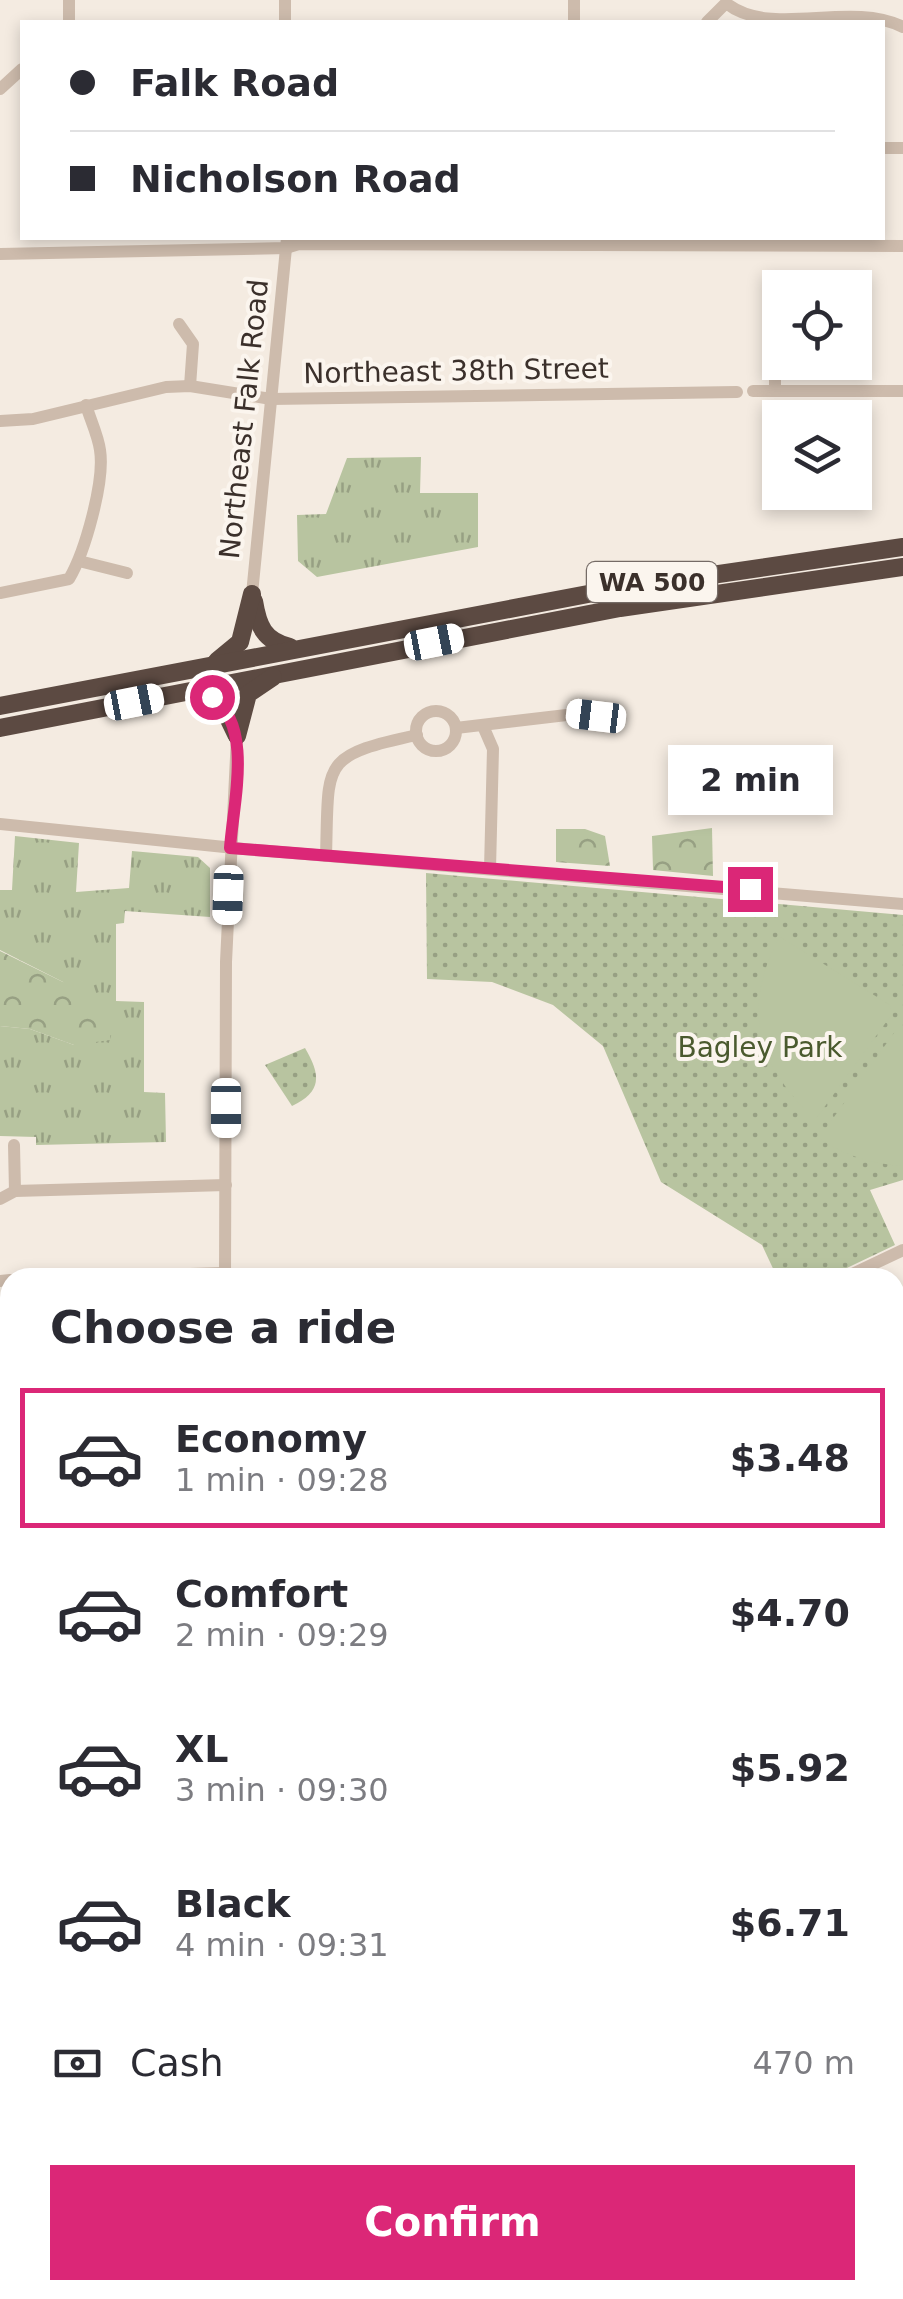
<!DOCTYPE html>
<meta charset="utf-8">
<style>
:root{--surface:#fff;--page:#f2f2f3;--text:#2b2b33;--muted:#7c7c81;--line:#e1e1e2;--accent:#db2777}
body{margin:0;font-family:"DejaVu Sans",sans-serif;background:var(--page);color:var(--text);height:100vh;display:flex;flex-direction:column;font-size:38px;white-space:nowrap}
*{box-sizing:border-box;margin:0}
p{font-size:32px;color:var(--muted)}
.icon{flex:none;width:55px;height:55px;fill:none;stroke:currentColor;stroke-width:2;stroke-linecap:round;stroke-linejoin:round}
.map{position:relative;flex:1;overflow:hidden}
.drawer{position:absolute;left:0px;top:1268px;width:905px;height:1032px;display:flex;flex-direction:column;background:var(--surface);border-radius:30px 30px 0 0;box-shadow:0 5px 15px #0003}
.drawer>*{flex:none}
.hud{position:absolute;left:20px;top:20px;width:865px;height:220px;border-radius:0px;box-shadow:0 5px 15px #0003;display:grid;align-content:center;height:220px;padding:0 50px;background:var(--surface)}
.buttons{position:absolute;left:762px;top:270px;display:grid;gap:20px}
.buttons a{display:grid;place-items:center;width:110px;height:110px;border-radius:0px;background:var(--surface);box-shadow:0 5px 15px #0003;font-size:50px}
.end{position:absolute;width:45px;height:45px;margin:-22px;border:12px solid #db2777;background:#fff;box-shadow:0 0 0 5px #fff}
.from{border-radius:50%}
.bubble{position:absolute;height:70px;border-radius:0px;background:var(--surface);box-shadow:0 5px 15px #0003;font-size:32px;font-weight:700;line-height:70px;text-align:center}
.car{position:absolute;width:30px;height:60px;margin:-30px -15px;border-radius:12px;box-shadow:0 0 8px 2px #0007;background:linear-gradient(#fff 24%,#345 0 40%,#fff 0 76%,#345 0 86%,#fff 0)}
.hud b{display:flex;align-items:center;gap:35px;height:95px;font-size:38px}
.hud b+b{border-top:2px solid var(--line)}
.hud i{width:25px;height:25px;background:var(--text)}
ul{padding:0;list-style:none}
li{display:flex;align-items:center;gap:30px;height:140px;margin:0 20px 15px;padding:0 30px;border:5px solid transparent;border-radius:0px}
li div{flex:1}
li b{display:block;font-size:38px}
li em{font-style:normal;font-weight:700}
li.on{border-color:var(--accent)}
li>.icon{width:90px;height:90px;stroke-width:1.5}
h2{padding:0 50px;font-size:45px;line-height:120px}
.pay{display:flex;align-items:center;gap:25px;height:110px;padding:0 50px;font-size:38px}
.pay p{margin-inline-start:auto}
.button{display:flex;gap:20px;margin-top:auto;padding:20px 50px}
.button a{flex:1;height:115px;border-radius:0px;background:var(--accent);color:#fff;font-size:40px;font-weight:700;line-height:115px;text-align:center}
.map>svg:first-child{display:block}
.grass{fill:url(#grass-tufts)}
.forest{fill:url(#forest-crowns)}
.park{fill:url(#park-dots)}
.garden{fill:#b8c4a0}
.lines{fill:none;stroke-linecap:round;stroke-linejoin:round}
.stream{stroke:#7fb0b2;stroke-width:2.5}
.minor{stroke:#cdbbac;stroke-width:12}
.major{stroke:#7d675c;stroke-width:15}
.highway{stroke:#5c4a42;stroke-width:18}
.route{stroke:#db2777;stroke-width:12}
.labels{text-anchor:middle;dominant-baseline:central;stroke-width:8;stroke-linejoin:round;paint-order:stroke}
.shield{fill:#fbf5ee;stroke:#756b66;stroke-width:2.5}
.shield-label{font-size:25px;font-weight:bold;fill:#3b302b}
.street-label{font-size:28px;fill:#3b302b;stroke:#fbf5ee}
.park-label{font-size:28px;fill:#4a5a2e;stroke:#fbf5ee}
</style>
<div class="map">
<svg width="903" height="2299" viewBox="0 0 903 2299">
<defs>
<pattern id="grass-tufts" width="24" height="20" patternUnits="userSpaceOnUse" patternTransform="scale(2.5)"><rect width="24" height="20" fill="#b8c4a0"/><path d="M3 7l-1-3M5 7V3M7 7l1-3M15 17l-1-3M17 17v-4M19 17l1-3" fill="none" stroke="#97a083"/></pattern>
<pattern id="forest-crowns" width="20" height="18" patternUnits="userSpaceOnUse" patternTransform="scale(2.5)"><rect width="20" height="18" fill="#b8c4a0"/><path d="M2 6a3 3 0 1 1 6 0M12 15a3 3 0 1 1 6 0" fill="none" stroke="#97a083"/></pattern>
<pattern id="park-dots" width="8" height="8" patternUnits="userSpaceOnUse" patternTransform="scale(2.5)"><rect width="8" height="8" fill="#b8c4a0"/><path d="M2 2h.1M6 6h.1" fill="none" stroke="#97a083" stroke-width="1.8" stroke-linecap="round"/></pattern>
</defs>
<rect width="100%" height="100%" fill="#f4ebe1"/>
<!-- grass -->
<g class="grass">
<polygon points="421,457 420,493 478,493 478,547 317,577 298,561 297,515 326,514 347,458"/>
<polygon points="15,836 79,843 76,892 129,888 132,851 198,857 210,868 210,917 125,911 124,923 116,924 116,1001 144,1002 144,1092 165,1093 166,1142 36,1145 36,1137 0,1136 0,1026 30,1029 74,1045 63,982 0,950 0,890 12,890"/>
</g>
<!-- forest -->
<g class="forest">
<polygon points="712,828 713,876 653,870 652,836"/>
<polygon points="556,829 585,829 605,836 610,866 556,862"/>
<polygon points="0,951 63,982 111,1028 110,1040 74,1045 30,1029 0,1026"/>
<polygon points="10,1718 10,1849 0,1845 0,1731"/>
</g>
<!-- park -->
<g class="park">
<polygon points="426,873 903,915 903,1180 870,1190 895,1245 828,1277 777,1277 762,1245 661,1182 603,1046 553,1005 492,982 427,979"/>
<path d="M305,1048C321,1075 322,1092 292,1106L265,1065Z"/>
<polygon points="0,1522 10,1529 10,1683 0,1675"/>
<polygon points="637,2290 812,2290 820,2299 646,2299"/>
</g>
<!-- garden -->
<g class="garden">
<path d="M780,937L890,1005L892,1014L815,1120C758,1066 740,1008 780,937Z"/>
<path d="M903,1029V1166C872,1164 845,1156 819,1138L896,1030Z"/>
</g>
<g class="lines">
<!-- stream -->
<g class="stream">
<polyline points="0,1620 10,1629"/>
<polyline points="398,2290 418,2299"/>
</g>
<!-- minor -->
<g class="minor">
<polyline points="285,0 285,22"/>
<polyline points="69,22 69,0"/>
<polyline points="574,22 574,0"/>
<path d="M707,22L726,3C771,39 848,0 903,27"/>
<polyline points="0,89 22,69"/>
<polyline points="882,148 903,148"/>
<polyline points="0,254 286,248 299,244 903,246"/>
<polyline points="179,324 193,344 190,386"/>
<polyline points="753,391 903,391"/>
<polyline points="775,391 775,375 786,362"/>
<polyline points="0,421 33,419 166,387 190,386 271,399 737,392"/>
<polyline points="79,561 127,573"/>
<path d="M0,593L69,579C85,552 105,481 100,450C98,435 90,419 86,405"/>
<polyline points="252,594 287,238"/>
<circle cx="436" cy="731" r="20"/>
<polyline points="483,726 493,749 490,869"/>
<polyline points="456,728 575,714 597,717"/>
<polyline points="0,824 244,849 903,904"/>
<path d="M326,856C329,762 319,756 417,735"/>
<polyline points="14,1145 15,1191"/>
<polyline points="0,1199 15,1191 226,1185"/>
<polyline points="50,1278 225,1273"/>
<polyline points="225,1278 226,962 237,736"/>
<polyline points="844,1278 903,1250"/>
<polyline points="0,1281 10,1280"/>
<polyline points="895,1804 903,1821"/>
<polyline points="10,1973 10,2153"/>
<polyline points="895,1986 903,1986"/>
<polyline points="895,2222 903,2231"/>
<polyline points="94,2299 94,2290"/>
</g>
<!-- major -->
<g class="major">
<polyline points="895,1862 903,1859"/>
<polyline points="895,1881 903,1877"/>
<polyline points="0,2213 10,2214"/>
</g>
<!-- highway -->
<g class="highway">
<path d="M254,601C258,626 264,641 290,647"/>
<polyline points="217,661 240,642 252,594"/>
<polyline points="193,692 222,705 236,734"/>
<polyline points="0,706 609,590 903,547"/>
<polyline points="0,728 620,608 903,567"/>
<polyline points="237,736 248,694 273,677"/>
</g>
</g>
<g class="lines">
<!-- route -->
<path class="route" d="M212,697C254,726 233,804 230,848L750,889"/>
</g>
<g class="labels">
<!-- shield labels -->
<rect class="shield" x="587" y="562" width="130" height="40" rx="8"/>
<g class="shield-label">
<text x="652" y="582">WA 500</text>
</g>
<!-- street labels -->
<g class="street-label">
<text transform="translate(456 371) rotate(-1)">Northeast 38th Street</text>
<text transform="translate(244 419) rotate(-84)">Northeast Falk Road</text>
</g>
<!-- park labels -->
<g class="park-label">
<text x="760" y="1047">Bagley Park</text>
</g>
</g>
</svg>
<div class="buttons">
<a><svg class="icon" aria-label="locate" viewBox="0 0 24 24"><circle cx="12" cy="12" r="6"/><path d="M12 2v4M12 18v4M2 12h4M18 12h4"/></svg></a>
<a><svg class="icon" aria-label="layers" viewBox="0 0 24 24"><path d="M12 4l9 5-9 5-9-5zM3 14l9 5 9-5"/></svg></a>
</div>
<i class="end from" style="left:212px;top:697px"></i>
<i class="end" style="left:750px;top:889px"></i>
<div class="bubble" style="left:668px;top:745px;width:165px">2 min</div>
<i class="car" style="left:434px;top:642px;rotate:79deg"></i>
<i class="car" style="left:134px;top:702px;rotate:79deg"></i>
<i class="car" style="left:596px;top:716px;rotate:277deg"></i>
<i class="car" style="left:228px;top:895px;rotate:182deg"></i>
<i class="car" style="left:226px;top:1108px;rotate:180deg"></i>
<div class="hud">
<b><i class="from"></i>Falk Road</b>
<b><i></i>Nicholson Road</b>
</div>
<section class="drawer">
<h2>Choose a ride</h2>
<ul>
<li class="on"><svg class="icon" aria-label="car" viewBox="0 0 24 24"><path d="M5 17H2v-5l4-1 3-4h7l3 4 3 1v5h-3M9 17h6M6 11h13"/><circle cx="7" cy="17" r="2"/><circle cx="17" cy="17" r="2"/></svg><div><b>Economy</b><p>1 min · 09:28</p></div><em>$3.48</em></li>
<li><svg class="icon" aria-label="car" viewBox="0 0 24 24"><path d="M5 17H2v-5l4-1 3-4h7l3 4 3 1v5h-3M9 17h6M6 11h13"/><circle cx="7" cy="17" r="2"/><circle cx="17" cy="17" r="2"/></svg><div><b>Comfort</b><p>2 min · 09:29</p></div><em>$4.70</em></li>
<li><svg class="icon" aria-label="car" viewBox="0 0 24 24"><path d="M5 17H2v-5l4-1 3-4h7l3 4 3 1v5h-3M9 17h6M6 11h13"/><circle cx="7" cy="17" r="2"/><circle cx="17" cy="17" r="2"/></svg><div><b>XL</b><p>3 min · 09:30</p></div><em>$5.92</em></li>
<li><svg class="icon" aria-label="car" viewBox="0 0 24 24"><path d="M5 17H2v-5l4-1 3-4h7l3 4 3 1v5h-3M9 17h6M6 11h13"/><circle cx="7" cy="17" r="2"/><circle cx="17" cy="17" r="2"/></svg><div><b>Black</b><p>4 min · 09:31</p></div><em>$6.71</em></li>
</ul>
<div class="pay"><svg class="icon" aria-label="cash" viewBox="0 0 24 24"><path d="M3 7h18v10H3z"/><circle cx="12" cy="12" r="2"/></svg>Cash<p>470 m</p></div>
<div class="button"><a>Confirm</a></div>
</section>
</div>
